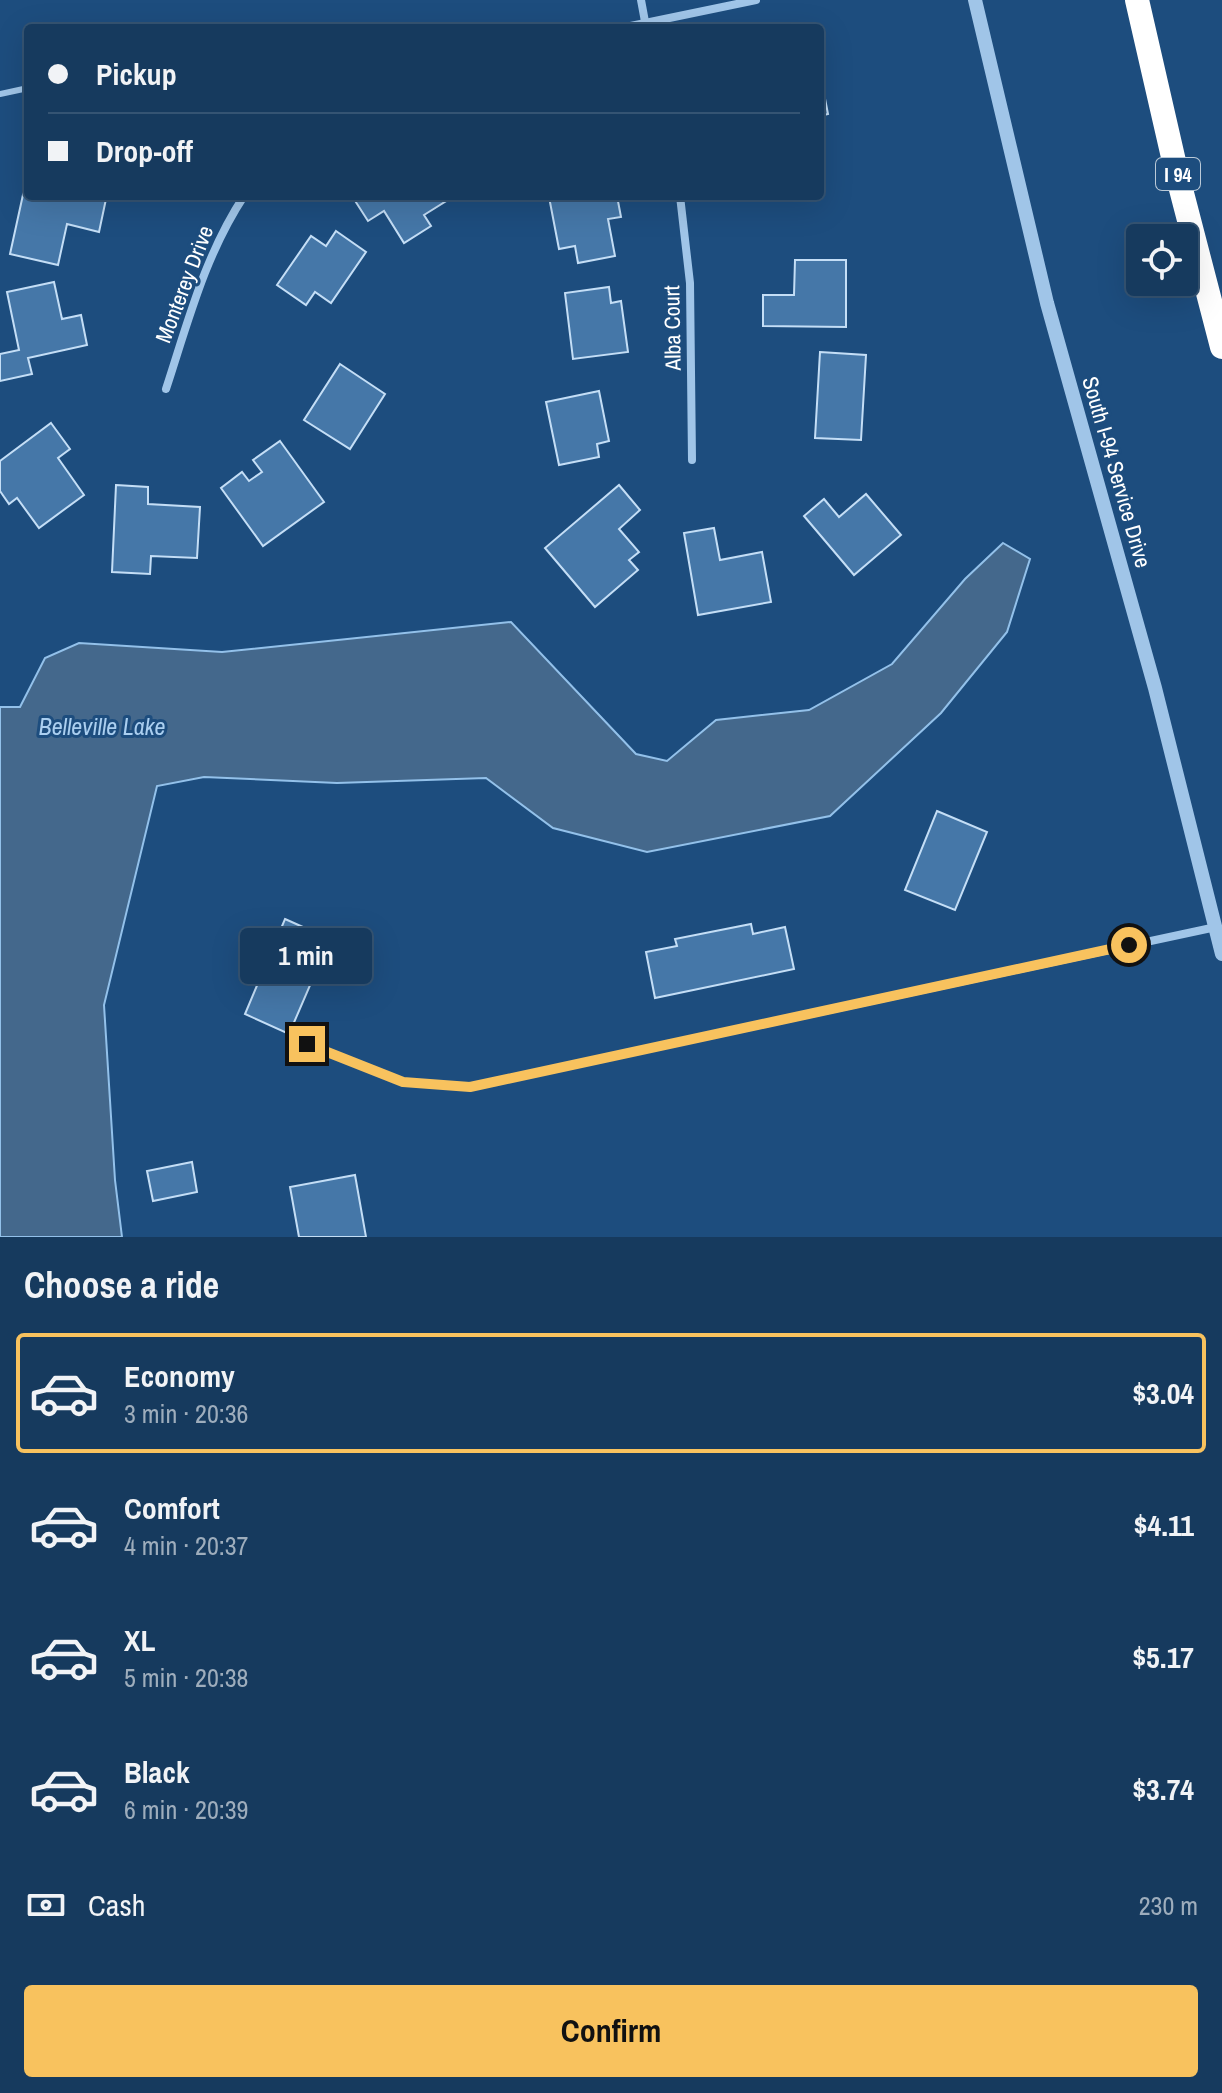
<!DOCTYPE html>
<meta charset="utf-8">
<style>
:root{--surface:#163a5e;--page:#234567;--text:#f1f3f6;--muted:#9eadbc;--line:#355473;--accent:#f8c25e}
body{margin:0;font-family:"Archivo Narrow",sans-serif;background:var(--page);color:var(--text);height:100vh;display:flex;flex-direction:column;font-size:30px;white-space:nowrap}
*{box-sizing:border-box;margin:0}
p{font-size:26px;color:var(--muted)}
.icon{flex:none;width:44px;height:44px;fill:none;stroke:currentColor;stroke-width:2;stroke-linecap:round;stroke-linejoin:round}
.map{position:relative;height:1237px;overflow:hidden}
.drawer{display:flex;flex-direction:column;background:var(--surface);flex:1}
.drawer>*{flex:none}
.hud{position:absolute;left:24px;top:24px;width:800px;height:176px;border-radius:8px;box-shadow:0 8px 32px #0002,0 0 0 2px var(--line);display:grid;align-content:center;height:176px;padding:0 24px;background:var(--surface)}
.fabs{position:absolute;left:1126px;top:224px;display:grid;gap:16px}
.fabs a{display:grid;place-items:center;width:72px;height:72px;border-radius:8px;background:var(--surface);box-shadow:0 8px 32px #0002,0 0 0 2px var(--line);font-size:40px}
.end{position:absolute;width:36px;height:36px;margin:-18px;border:10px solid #f8c25e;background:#111;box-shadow:0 0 0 4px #111}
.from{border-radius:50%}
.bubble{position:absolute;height:56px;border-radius:8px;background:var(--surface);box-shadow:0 8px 32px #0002,0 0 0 2px var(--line);font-size:26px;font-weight:700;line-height:56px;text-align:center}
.hud b{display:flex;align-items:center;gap:28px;height:76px;font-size:30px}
.hud b+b{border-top:2px solid var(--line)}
.hud i{width:20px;height:20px;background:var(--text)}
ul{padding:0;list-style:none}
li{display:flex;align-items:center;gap:24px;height:120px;margin:0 16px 12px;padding:0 8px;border:4px solid transparent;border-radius:8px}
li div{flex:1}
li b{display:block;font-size:30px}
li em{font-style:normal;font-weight:700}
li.on{border-color:var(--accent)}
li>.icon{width:72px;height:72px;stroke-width:1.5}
h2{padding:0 24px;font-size:36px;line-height:96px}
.pay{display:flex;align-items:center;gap:20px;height:88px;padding:0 24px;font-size:30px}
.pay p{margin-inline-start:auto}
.primary-button{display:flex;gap:16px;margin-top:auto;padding:16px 24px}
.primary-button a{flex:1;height:92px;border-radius:8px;background:var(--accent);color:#111;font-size:32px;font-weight:700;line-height:92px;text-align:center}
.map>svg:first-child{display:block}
.water{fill:#44688c;stroke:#93c1ea;stroke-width:2}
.building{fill:#4577a8;stroke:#c4def6;stroke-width:2}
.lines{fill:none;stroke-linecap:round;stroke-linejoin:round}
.service{stroke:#a0c5e8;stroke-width:6}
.minor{stroke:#a0c5e8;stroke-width:8}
.tertiary{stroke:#a0c5e8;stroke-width:14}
.motorway{stroke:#fff;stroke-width:24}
.route{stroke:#f8c25e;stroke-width:10}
.labels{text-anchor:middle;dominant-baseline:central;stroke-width:6;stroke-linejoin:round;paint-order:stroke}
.shield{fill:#1d4d7e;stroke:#bbcad8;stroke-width:2}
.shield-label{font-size:20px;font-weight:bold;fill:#fff}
.street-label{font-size:22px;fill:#fff;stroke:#1d4d7e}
.water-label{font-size:24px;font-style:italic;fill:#abcff0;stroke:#1d4d7e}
</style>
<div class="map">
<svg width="1222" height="1237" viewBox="0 0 1222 1237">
<rect width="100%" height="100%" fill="#1d4d7e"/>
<!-- water -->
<polygon class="water" points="1003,543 1030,559 1007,632 941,713 830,816 647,852 553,828 486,778 337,783 204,777 157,786 104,1005 115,1180 122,1237 0,1237 0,707 20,707 45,658 79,643 222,652 511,622 636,754 667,761 716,720 809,710 892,664 965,579"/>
<!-- building -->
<g class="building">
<polygon points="820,73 828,114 820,116"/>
<polygon points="26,181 28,196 93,196 106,199 99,232 67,224 58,265 10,254"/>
<polygon points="352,196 449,196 451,198 424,215 431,226 404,243 384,211 368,221"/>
<polygon points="617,196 621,217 608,219 615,256 578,263 575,246 559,249 549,197"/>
<polygon points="336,231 366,252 331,303 315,292 306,305 277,285 311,236 326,246"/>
<polygon points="795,260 846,260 846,327 763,326 763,295 794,295"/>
<polygon points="54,282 62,319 81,315 87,345 28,358 32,374 0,381 0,354 19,350 7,292"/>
<polygon points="609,287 611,303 621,301 628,352 573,359 565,293"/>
<polygon points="820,352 866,355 861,440 815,438"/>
<polygon points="340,364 385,394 350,449 304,420"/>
<polygon points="599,391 609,441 597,444 599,457 559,465 546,402"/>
<polygon points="51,423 70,449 58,458 84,495 39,528 17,498 9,504 0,491 0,461"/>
<polygon points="280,441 324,502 263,546 221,488 242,472 249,481 262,472 253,460"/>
<polygon points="116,485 148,487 148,504 200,507 197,558 151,556 150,574 112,572"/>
<polygon points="619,485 640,510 619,529 639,552 629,560 638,570 595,607 545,548"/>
<polygon points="866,494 901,535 854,575 804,516 824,499 839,517"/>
<polygon points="714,528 720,560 762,552 771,602 698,615 684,533"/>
<polygon points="937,811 987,832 955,910 905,890"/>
<polygon points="285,919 330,939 289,1034 245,1014"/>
<polygon points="751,924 753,934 785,927 794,969 655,998 646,952 677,946 675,939"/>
<polygon points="192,1162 197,1192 153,1201 147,1171"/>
<polygon points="355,1175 366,1237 299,1237 290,1187"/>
</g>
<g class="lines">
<!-- service -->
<polyline class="service" points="0,94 28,88"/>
<!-- minor -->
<g class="minor">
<polyline points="641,0 646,27"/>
<polyline points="621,28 756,0"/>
<polyline points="680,196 690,283 692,460"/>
<path d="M166,389C188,322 205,255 244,196"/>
<polyline points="307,1044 403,1082 470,1087 1216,927"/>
</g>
<!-- tertiary -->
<polyline class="tertiary" points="975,0 1047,303 1155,688 1222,954"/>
<!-- motorway -->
<polyline class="motorway" points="1137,0 1176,170 1222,347"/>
</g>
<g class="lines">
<!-- route -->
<polyline class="route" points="307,1044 403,1082 470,1087 1129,945"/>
</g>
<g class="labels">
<!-- shield labels -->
<rect class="shield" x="1156" y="158" width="44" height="32" rx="6"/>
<g class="shield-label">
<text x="1178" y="174">I 94</text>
</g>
<!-- street labels -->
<g class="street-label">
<text transform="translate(184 284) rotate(-69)">Monterey Drive</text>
<text transform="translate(672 328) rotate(-91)">Alba Court</text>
<text transform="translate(1117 472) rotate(74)">South I-94 Service Drive</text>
</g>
<!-- water labels -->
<g class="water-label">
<text x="102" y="726">Belleville Lake</text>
</g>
</g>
</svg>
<div class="fabs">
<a><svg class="icon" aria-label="locate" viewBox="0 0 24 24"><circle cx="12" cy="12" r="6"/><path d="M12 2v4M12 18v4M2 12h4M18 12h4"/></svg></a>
</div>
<i class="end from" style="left:1129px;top:945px"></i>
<i class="end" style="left:307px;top:1044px"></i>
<div class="bubble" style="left:240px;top:928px;width:132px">1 min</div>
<div class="hud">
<b><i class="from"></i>Pickup</b>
<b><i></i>Drop-off</b>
</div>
</div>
<section class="drawer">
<h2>Choose a ride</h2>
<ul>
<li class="on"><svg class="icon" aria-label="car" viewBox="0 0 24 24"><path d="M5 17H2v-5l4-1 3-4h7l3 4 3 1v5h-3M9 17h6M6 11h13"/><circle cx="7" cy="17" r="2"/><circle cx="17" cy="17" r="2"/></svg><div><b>Economy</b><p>3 min · 20:36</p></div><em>$3.04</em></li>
<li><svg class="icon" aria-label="car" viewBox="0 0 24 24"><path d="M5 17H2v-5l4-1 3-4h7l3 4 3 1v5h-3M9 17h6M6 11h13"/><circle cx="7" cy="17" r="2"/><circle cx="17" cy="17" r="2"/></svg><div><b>Comfort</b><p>4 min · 20:37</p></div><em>$4.11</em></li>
<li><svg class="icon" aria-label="car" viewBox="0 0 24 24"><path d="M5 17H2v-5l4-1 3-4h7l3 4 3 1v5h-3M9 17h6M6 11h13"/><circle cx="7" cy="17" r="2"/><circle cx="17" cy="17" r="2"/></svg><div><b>XL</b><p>5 min · 20:38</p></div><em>$5.17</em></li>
<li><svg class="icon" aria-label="car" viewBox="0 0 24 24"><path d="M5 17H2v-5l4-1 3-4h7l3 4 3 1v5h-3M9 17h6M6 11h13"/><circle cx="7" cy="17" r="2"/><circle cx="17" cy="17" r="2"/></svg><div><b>Black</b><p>6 min · 20:39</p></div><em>$3.74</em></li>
</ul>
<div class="pay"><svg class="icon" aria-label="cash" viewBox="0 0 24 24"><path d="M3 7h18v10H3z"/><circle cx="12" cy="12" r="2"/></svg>Cash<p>230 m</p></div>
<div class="primary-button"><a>Confirm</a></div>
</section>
